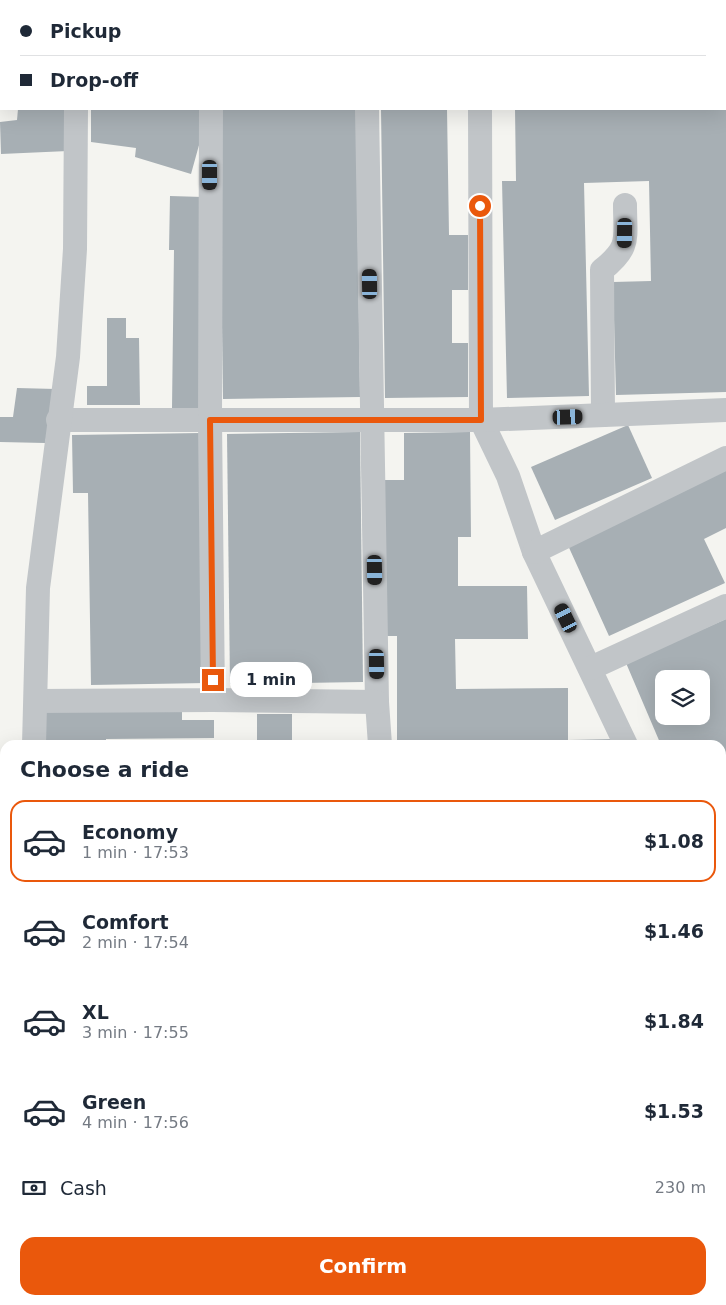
<!DOCTYPE html>
<meta charset="utf-8">
<style>
:root{--surface:#fff;--page:#f2f2f3;--text:#1f2937;--muted:#747a83;--line:#e0e1e3;--accent:#ea580c}
body{margin:0;font-family:"DejaVu Sans",sans-serif;background:var(--page);color:var(--text);height:100vh;display:flex;flex-direction:column;font-size:19px;white-space:nowrap}
*{box-sizing:border-box;margin:0}
p{font-size:16px;color:var(--muted)}
.icon{flex:none;width:28px;height:28px;fill:none;stroke:currentColor;stroke-width:2;stroke-linecap:round;stroke-linejoin:round}
.map{position:relative;flex:1;overflow:hidden}
.sheet{position:absolute;left:0px;top:740px;width:726px;height:565px;display:flex;flex-direction:column;background:var(--surface);border-radius:15px 15px 0 0;box-shadow:0 5px 20px #0002}
.sheet>*{flex:none}
.top-card{position:absolute;left:0px;top:0px;width:726px;height:110px;box-shadow:0 5px 20px #0002;display:grid;align-content:center;height:110px;padding:0 20px;background:var(--surface)}
.controls{position:absolute;left:655px;top:670px;display:grid;gap:10px}
.controls a{display:grid;place-items:center;width:55px;height:55px;border-radius:10px;background:var(--surface);box-shadow:0 5px 20px #0002;font-size:25px}
.end{position:absolute;width:22px;height:22px;margin:-11px;border:6px solid #ea580c;background:#fff;box-shadow:0 0 0 2px #fff}
.from{border-radius:50%}
.bubble{position:absolute;height:35px;border-radius:15px;background:var(--surface);box-shadow:0 5px 20px #0002;font-size:16px;font-weight:700;line-height:35px;text-align:center}
.car{position:absolute;width:15px;height:30px;margin:-15px -8px;border-radius:6px;box-shadow:0 0 4px 1px #0007;background:linear-gradient(#222 24%,#8ab4d8 0 40%,#222 0 76%,#8ab4d8 0 86%,#222 0)}
.top-card b{display:flex;align-items:center;gap:18px;height:48px;font-size:19px}
.top-card b+b{border-top:1px solid var(--line)}
.top-card i{width:12px;height:12px;background:var(--text)}
ul{padding:0;list-style:none}
li{display:flex;align-items:center;gap:15px;height:82px;margin:0 10px 8px;padding:0 10px;border:2px solid transparent;border-radius:15px}
li div{flex:1}
li b{display:block;font-size:19px}
li em{font-style:normal;font-weight:700}
li.active{border-color:var(--accent)}
li>.icon{width:45px;height:45px;stroke-width:1.5}
h2{padding:0 20px;font-size:22px;line-height:60px}
.pay{display:flex;align-items:center;gap:12px;height:55px;padding:0 20px;font-size:19px}
.pay p{margin-inline-start:auto}
.cta{display:flex;gap:10px;margin-top:auto;padding:10px 20px}
.cta a{flex:1;height:58px;border-radius:15px;background:var(--accent);color:#fff;font-size:20px;font-weight:700;line-height:58px;text-align:center}
.map>svg:first-child{display:block}
.lines{fill:none;stroke-linecap:round;stroke-linejoin:round}
.stream{stroke:#b8c3c7;stroke-width:6}
.building{fill:#a7afb4;fill-rule:evenodd}
.minor{stroke:#c1c5c8;stroke-width:24}
.route{stroke:#ea580c;stroke-width:6}
</style>
<div class="map">
<svg width="726" height="1305" viewBox="0 0 726 1305">
<rect width="100%" height="100%" fill="#f4f4f0"/>
<g class="lines">
<!-- stream -->
<g class="stream">
<polyline points="0,846 5,848"/>
<polyline points="721,1204 726,1208"/>
</g>
</g>
<!-- building -->
<g class="building">
<polygon points="18,109 68,109 68,151 1,154 0,122 17,120"/>
<polygon points="91,109 209,109 191,174 135,157 136,148 91,142"/>
<polygon points="219,109 356,109 360,397 223,399"/>
<polygon points="381,109 447,109 449,235 468,235 468,290 452,290 452,343 468,343 468,397 385,398"/>
<polygon points="515,109 726,109 726,392 616,395 613,282 651,281 649,181 584,183 589,396 507,398 502,181 516,181"/>
<polygon points="170,196 203,197 203,408 172,408 174,250 169,250"/>
<polygon points="107,318 126,318 126,338 139,338 140,405 87,405 87,386 107,386"/>
<polygon points="17,388 56,389 45,443 0,442 0,417 13,417"/>
<polygon points="628,425 652,478 555,520 531,467"/>
<polygon points="360,432 363,682 230,684 227,434"/>
<polygon points="470,432 471,537 458,537 458,586 527,586 528,639 455,639 456,689 568,688 568,740 617,739 617,745 397,745 397,636 385,636 384,480 404,480 404,433"/>
<polygon points="201,433 206,683 91,685 88,493 73,493 72,435"/>
<polygon points="726,468 726,528 704,539 725,583 609,636 566,541"/>
<path d="M726,619V784L721,786V745H661L626,663ZM664,679H701V716H664Z"/>
<polygon points="182,710 182,720 214,720 214,738 106,739 106,745 45,745 45,711"/>
<rect x="257" y="714" width="35" height="31"/>
<polygon points="726,802 726,892 721,882 721,804"/>
<polygon points="721,964 726,966 726,1098 721,1095"/>
<polygon points="5,1005 5,1109 0,1107 0,1019"/>
<polygon points="0,1133 5,1135 5,1169 0,1167"/>
<polygon points="253,1300 280,1300 282,1305 255,1305"/>
<polygon points="297,1300 335,1300 338,1305 299,1305"/>
<polygon points="585,1300 612,1300 612,1305 584,1305"/>
</g>
<g class="lines">
<!-- minor -->
<g class="minor">
<polyline points="210,0 210,1"/>
<polyline points="336,0 336,1"/>
<polyline points="77,1 77,0"/>
<polyline points="510,1 510,0"/>
<polyline points="725,65 726,65"/>
<polyline points="367,109 377,702 380,745"/>
<polyline points="480,109 481,420 508,476 534,552 626,745"/>
<path d="M603,415L602,270C631,247 625,239 625,205"/>
<polyline points="58,420 481,420 726,410"/>
<polyline points="534,552 726,458"/>
<polyline points="591,668 726,606"/>
<polyline points="213,700 377,702"/>
<polyline points="36,701 213,700 210,420 211,109"/>
<polyline points="34,745 38,588 68,357 75,249 76,109"/>
<polyline points="0,830 5,832"/>
<polyline points="0,906 5,894"/>
<polyline points="721,938 726,941"/>
<polyline points="721,1117 726,1119"/>
</g>
</g>
<g class="lines">
<!-- route -->
<polyline class="route" points="213,680 210,420 481,420 480,206"/>
</g>
</svg>
<div class="controls">
<a><svg class="icon" aria-label="layers" viewBox="0 0 24 24"><path d="M12 4l9 5-9 5-9-5zM3 14l9 5 9-5"/></svg></a>
</div>
<i class="end from" style="left:480px;top:206px"></i>
<i class="end" style="left:213px;top:680px"></i>
<div class="bubble" style="left:230px;top:662px;width:82px">1 min</div>
<i class="car" style="left:210px;top:175px;rotate:180deg"></i>
<i class="car" style="left:625px;top:233px;rotate:181deg"></i>
<i class="car" style="left:370px;top:284px;rotate:359deg"></i>
<i class="car" style="left:568px;top:417px;rotate:88deg"></i>
<i class="car" style="left:375px;top:570px;rotate:179deg"></i>
<i class="car" style="left:566px;top:618px;rotate:334deg"></i>
<i class="car" style="left:377px;top:664px;rotate:179deg"></i>
<div class="top-card">
<b><i class="from"></i>Pickup</b>
<b><i></i>Drop-off</b>
</div>
<section class="sheet">
<h2>Choose a ride</h2>
<ul>
<li class="active"><svg class="icon" aria-label="car" viewBox="0 0 24 24"><path d="M5 17H2v-5l4-1 3-4h7l3 4 3 1v5h-3M9 17h6M6 11h13"/><circle cx="7" cy="17" r="2"/><circle cx="17" cy="17" r="2"/></svg><div><b>Economy</b><p>1 min · 17:53</p></div><em>$1.08</em></li>
<li><svg class="icon" aria-label="car" viewBox="0 0 24 24"><path d="M5 17H2v-5l4-1 3-4h7l3 4 3 1v5h-3M9 17h6M6 11h13"/><circle cx="7" cy="17" r="2"/><circle cx="17" cy="17" r="2"/></svg><div><b>Comfort</b><p>2 min · 17:54</p></div><em>$1.46</em></li>
<li><svg class="icon" aria-label="car" viewBox="0 0 24 24"><path d="M5 17H2v-5l4-1 3-4h7l3 4 3 1v5h-3M9 17h6M6 11h13"/><circle cx="7" cy="17" r="2"/><circle cx="17" cy="17" r="2"/></svg><div><b>XL</b><p>3 min · 17:55</p></div><em>$1.84</em></li>
<li><svg class="icon" aria-label="car" viewBox="0 0 24 24"><path d="M5 17H2v-5l4-1 3-4h7l3 4 3 1v5h-3M9 17h6M6 11h13"/><circle cx="7" cy="17" r="2"/><circle cx="17" cy="17" r="2"/></svg><div><b>Green</b><p>4 min · 17:56</p></div><em>$1.53</em></li>
</ul>
<div class="pay"><svg class="icon" aria-label="cash" viewBox="0 0 24 24"><path d="M3 7h18v10H3z"/><circle cx="12" cy="12" r="2"/></svg>Cash<p>230 m</p></div>
<div class="cta"><a>Confirm</a></div>
</section>
</div>
